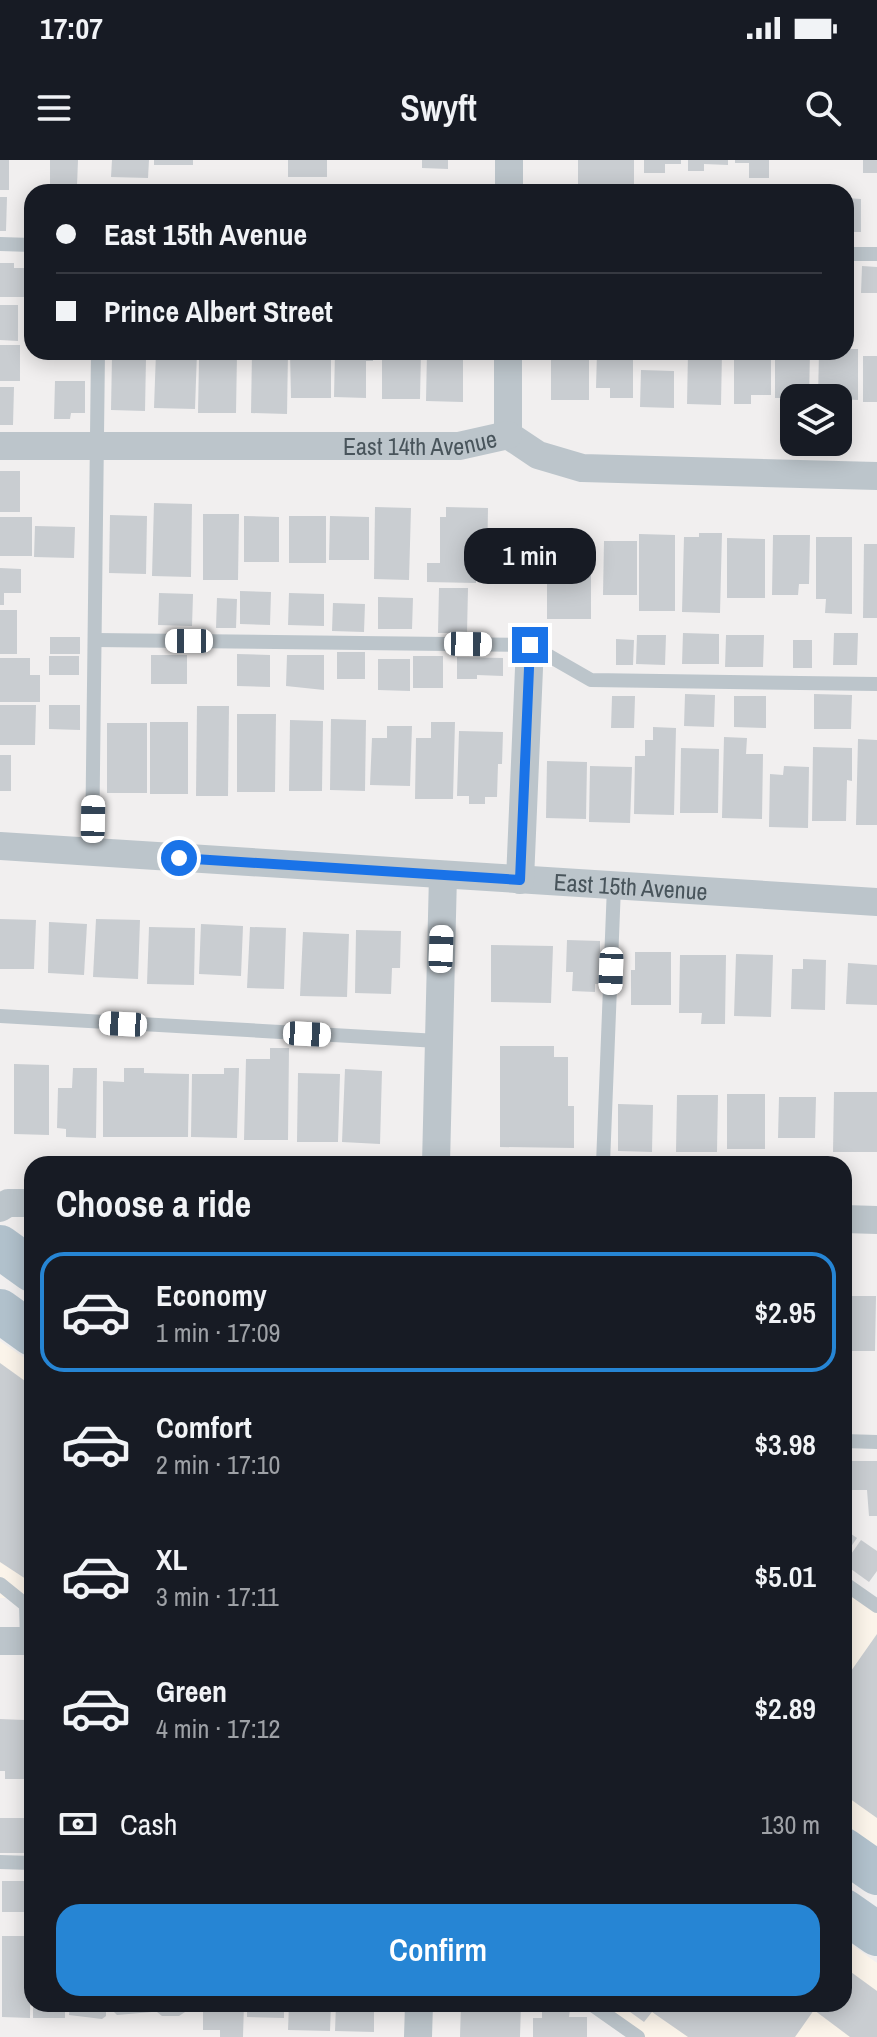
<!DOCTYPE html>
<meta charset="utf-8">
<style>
:root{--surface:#171b24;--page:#20242c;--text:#f1f3f6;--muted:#9ea1a6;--line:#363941;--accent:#2685d4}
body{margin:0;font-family:"Archivo Narrow",sans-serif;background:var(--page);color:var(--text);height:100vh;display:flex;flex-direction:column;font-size:30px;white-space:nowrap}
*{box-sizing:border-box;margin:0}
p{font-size:26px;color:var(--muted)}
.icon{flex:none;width:44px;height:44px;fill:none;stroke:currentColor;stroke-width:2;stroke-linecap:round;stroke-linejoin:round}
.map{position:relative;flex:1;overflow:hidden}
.panel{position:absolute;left:24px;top:996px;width:828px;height:856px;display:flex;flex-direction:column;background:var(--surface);border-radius:24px;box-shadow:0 4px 20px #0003}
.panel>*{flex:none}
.banner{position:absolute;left:24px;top:24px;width:830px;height:176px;border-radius:24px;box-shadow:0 4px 20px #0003;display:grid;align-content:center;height:176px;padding:0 32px;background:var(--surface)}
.fabs{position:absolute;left:780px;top:224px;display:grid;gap:16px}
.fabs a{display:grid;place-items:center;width:72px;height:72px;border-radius:16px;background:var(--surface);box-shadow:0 4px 20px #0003;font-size:40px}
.end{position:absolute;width:36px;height:36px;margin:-18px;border:10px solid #1a73e8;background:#fff;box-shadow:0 0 0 4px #fff}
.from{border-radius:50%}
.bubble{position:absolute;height:56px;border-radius:24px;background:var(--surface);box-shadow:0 4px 20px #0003;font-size:26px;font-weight:600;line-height:56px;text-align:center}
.car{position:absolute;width:24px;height:48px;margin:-24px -12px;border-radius:10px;box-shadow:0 0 6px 2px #0007;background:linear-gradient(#fff 24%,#345 0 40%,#fff 0 76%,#345 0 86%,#fff 0)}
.banner b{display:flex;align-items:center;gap:28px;height:76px;font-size:30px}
.banner b+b{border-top:2px solid var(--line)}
.banner i{width:20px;height:20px;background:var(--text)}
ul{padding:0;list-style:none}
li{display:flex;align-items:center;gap:24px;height:120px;margin:0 16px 12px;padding:0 16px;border:4px solid transparent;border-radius:24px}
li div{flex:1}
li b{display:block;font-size:30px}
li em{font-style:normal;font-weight:600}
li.selected{border-color:var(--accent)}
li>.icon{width:72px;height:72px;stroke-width:1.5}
h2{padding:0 32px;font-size:36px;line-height:96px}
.pay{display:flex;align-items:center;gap:20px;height:88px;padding:0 32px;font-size:30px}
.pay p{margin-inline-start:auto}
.cta{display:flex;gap:16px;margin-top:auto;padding:16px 32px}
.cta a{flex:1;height:92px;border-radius:24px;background:var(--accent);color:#fff;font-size:32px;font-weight:600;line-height:92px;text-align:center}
.status{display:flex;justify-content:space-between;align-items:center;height:56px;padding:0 40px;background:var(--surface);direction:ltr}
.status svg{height:22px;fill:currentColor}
header{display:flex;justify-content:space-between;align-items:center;height:104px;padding:0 32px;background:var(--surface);font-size:36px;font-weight:600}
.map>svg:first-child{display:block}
.commercial{fill:#fbf4ea}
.building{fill:#c9cdd1}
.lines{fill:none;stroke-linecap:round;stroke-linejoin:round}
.lane{stroke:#bcc5cb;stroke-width:14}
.street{stroke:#bcc5cb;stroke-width:28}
.primary{stroke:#b1c1cc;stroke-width:44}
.route{stroke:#1a73e8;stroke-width:10}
.labels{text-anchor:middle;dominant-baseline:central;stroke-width:8;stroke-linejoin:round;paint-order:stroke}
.street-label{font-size:24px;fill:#48545b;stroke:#fff}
</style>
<div class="status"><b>17:07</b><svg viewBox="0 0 49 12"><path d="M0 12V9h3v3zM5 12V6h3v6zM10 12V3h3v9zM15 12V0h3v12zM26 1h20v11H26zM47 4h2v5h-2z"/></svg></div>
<header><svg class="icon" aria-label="menu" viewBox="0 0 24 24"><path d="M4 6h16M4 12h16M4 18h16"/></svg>Swyft<svg class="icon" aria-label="search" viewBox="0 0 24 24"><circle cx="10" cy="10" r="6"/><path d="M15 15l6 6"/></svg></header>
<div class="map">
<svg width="877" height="1877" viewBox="0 0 877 1877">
<rect width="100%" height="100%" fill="#f1efef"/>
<!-- commercial -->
<g class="commercial">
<polygon points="0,1181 32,1203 32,1438 0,1438"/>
<polygon points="844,1423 877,1446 877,1687 844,1663"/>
<polygon points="844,1779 877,1803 877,1877 638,1877 591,1844 844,1844"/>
</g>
<!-- building -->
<g class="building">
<rect x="0" y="0" width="9" height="30"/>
<polygon points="50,0 78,0 77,26 50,25"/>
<polygon points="112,0 149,0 148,18 111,17"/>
<rect x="154" y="0" width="39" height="5"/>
<rect x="288" y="0" width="39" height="17"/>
<polygon points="422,0 448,0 448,9 422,8"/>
<rect x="578" y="0" width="56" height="27"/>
<polygon points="644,0 681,0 681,4 665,4 665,13 644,13"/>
<polygon points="688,0 728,0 728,5 704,4 704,11 688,11"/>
<polygon points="735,0 769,0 769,18 749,18 749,3 735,3"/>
<rect x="863" y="0" width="14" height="13"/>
<polygon points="0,37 7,37 6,71 0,71"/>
<polygon points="846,38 861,39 861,72 846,72"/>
<polygon points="0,103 14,103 14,108 27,108 26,137 0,137"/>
<polygon points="862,106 877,107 877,133 861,133"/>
<polygon points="0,145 18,145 18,181 0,180"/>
<rect x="0" y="185" width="20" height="36"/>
<polygon points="846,189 858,189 858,240 818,238 819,192 846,192"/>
<polygon points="40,192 71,192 71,198 40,197"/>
<polygon points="156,192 197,192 195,249 154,248"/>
<polygon points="252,192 288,192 287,254 251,253"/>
<polygon points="290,192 331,192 331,238 291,238"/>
<polygon points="335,192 373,192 373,201 366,201 366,238 334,237"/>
<polygon points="382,192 421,192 420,239 382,239"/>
<polygon points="427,192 463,192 463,242 426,241"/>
<rect x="551" y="192" width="38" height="48"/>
<polygon points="597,192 633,192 633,238 610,238 610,228 596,228"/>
<polygon points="688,192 722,192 721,245 687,244"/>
<polygon points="734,192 771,192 771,235 751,235 751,244 734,244"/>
<polygon points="775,192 810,192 809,238 775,238"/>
<polygon points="207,193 237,194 236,253 198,253 199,199 206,199"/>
<rect x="863" y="196" width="14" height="46"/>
<polygon points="112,197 146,198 145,251 111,250"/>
<polygon points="641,210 674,211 674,248 640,247"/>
<polygon points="55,221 85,221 85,253 71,253 70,259 54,259"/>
<polygon points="0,227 14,227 13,265 0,265"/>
<rect x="0" y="311" width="20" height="41"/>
<polygon points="154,343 192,344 191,417 152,416"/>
<polygon points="375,347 411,348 409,420 374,419"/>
<polygon points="446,347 488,348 487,407 476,406 476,423 427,422 427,403 440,403 440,357 446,357"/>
<polygon points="203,354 239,354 238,420 203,420"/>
<polygon points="110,355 147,356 146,414 109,413"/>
<polygon points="244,356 279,357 279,402 244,402"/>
<rect x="289" y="356" width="37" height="47"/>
<polygon points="330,356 369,357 369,400 329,400"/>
<rect x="0" y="357" width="32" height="39"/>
<polygon points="35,366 75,367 74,398 34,397"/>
<polygon points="699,373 722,373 720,453 682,452 684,377 699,377"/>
<polygon points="639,374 675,375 675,451 639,451"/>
<polygon points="773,375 810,375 809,424 799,424 798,435 772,435"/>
<polygon points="816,377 852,377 852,454 825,453 826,439 816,439"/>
<polygon points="727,378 765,379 765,438 727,438"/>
<polygon points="604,381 637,381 637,435 603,435"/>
<polygon points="864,384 877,384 877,458 863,458"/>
<rect x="547" y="387" width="44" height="72"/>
<polygon points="0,408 21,409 21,433 4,433 4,445 0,445"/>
<polygon points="439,428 468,428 467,473 438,473"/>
<polygon points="240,431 271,432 270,465 240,464"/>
<polygon points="159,433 193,434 192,466 158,465"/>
<polygon points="289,433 324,434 324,466 288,465"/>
<polygon points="378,437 413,438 412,469 378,469"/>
<polygon points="217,438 237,439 236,468 216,468"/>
<polygon points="333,443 365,444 364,472 332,471"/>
<rect x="0" y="450" width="17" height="44"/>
<polygon points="683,473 719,474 719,504 682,504"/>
<polygon points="834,473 858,473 857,505 833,505"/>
<polygon points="637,475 666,475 665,505 636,504"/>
<polygon points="726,475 764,475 763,507 725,507"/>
<rect x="50" y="477" width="30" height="17"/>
<polygon points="616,479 634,480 633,505 616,505"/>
<rect x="793" y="480" width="19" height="28"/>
<rect x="337" y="492" width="28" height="27"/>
<polygon points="237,494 270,495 270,527 237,526"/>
<rect x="151" y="495" width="36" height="29"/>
<polygon points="287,495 324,495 324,530 286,526"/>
<rect x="49" y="496" width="30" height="19"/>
<rect x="413" y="496" width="30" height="32"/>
<polygon points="457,497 503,498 503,516 477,515 477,519 457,519"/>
<polygon points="0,498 30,498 30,515 40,515 40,542 0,542"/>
<polygon points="378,499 410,499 410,531 378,530"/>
<polygon points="685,534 715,535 714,567 684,566"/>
<polygon points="814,534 852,535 851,569 814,569"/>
<polygon points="612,536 635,536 634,568 611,568"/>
<polygon points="734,536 766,536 766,568 734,567"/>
<polygon points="0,545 36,545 35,585 0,585"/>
<polygon points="49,545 80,545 80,570 49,569"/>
<polygon points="197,546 229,546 228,636 196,636"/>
<polygon points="237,554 276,554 275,632 237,632"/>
<polygon points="331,559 366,560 365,631 330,630"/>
<polygon points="290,560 323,561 322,631 289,631"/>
<rect x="150" y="562" width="38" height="72"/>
<polygon points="431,562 455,562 453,639 415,639 416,578 431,578"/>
<rect x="107" y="563" width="40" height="70"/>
<polygon points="387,566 412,566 410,626 370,625 372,578 387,578"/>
<polygon points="653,567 676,568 674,655 634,654 635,596 645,596 645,580 653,580"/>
<polygon points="459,571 503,572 502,604 498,604 497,637 485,637 485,644 469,644 469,636 457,636"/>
<polygon points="724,577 747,578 746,594 763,594 762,659 722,658"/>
<polygon points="858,579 877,580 877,665 856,665"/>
<polygon points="813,587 852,588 852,621 847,620 846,661 812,661"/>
<polygon points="681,588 719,589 718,653 680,653"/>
<rect x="0" y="595" width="11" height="36"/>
<polygon points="547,601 587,602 586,659 546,658"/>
<polygon points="590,606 632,607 630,663 589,662"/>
<polygon points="784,606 809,607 808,668 769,667 770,614 783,615"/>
<polygon points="0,759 36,760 34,809 0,809"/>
<polygon points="96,759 140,760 138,819 93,817"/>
<polygon points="49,762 87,764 84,815 48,813"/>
<polygon points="201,764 243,766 241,816 199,814"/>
<polygon points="149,767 195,768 194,825 147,824"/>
<polygon points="250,767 286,768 284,829 247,828"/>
<polygon points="356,770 401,771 400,808 392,808 391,834 355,833"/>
<polygon points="303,772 349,774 347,837 300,836"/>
<polygon points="567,780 600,781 600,793 604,793 603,824 595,824 595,832 572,831 573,812 566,812"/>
<polygon points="491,785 553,786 551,843 491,842"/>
<polygon points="635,792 671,792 671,845 631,845 631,810 635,810"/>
<polygon points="736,794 773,795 771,857 734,856"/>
<polygon points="680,795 726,795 725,864 701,864 702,853 679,853"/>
<polygon points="803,799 826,800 825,850 791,849 792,809 803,809"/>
<polygon points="848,803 877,805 877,845 846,844"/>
<polygon points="500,886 554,886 554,897 568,897 568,946 574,946 574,988 500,987"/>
<polygon points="270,888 289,888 288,980 244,980 246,899 270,899"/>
<polygon points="14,904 49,905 49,975 14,974"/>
<polygon points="73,908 97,908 96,978 66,977 66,969 57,968 58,928 72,928"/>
<polygon points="124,908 144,908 144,913 189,914 188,977 103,977 103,921 124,922"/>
<polygon points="224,908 239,908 237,978 191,977 192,914 224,914"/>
<polygon points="345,909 382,911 380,984 342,982"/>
<polygon points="298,913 340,914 338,982 297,982"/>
<polygon points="834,932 877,932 877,992 833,992"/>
<rect x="727" y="934" width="38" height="55"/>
<polygon points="677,935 718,935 717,992 676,992"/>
<polygon points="779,937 816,937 815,978 778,978"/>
<polygon points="618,944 653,945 652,992 618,991"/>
<polygon points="844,1136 876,1136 875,1191 844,1191"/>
<polygon points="0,1203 32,1226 32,1423 0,1402"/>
<polygon points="844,1301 877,1301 877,1356 869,1356 867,1330 844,1330"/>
<polygon points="844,1369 857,1378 844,1397"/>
<polygon points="861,1380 877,1391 877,1411 869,1422 844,1404"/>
<polygon points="877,1474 877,1658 846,1636 844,1638 844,1521"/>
<polygon points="0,1559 25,1560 24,1619 5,1619 5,1611 0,1611"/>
<rect x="0" y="1658" width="24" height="35"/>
<polygon points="28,1658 32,1659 32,1694 28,1694"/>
<rect x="2" y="1721" width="30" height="31"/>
<polygon points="2,1776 31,1776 30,1858 2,1857"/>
<polygon points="844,1807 877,1831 877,1877 850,1877 814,1850 795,1877 688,1877 652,1852 644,1862 619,1844 844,1844"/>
<rect x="33" y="1844" width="32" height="14"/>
<polygon points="70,1844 106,1844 106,1856 102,1859 69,1855"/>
<polygon points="113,1844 152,1844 152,1852 117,1855 113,1851"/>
<polygon points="158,1844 196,1844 196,1852 185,1852 179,1856 162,1856 157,1852"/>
<polygon points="203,1844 244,1844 243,1877 220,1877 220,1870 203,1870"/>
<polygon points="247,1844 284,1844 284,1858 247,1857"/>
<polygon points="289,1844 331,1844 330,1871 288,1870"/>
<polygon points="336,1844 378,1844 378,1850 374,1850 374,1872 335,1871"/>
<polygon points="461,1844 521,1844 520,1877 460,1877"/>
<polygon points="542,1849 570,1850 569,1857 587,1857 587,1877 533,1877 533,1858 542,1858"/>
</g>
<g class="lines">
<!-- lane -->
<g class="lane">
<polyline points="0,84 32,85"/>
<polyline points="846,94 877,94"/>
<polyline points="96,480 530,485 591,520 877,524"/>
<polyline points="92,692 98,192"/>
<polyline points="0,856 438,881"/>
<polyline points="603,1004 614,726"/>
<polyline points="844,1281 877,1282"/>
<polyline points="844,1423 877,1446"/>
<polyline points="0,1424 26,1445 27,1481"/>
<polyline points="0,1702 32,1703"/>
<polyline points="591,1844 638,1877"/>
</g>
<!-- street -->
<g class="street">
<polyline points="509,0 509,32"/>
<polyline points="508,275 538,295 582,308 877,316"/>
<polyline points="508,275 508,192"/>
<path id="s1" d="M0,286H459L508,275"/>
<path id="s2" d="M0,686L877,742"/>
<polyline points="520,720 530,485"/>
<polyline points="436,1004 443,715"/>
<polyline points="0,1048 8,1043 32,1043"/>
<polyline points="844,1059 877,1060"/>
<polyline points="0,1481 32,1481"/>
<polyline points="418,1877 419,1844"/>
</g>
<!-- primary -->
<g class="primary">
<polyline points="0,1087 32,1110"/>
<polyline points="0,1151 32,1174"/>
<polyline points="844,1690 877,1713"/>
<polyline points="844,1751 877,1774"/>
</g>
</g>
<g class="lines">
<!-- route -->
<polyline class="route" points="179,698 520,720 530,485"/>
</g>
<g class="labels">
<!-- street labels -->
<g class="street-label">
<text stroke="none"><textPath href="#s1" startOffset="420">East 14th Avenue</textPath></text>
<text stroke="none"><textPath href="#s2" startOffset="632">East 15th Avenue</textPath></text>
</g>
</g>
</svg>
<div class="fabs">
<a><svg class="icon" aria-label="layers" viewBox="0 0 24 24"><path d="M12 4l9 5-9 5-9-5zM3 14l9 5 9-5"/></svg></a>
</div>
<i class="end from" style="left:179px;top:698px"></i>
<i class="end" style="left:530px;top:485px"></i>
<div class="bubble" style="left:464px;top:368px;width:132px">1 min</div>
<i class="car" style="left:189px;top:481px;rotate:270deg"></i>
<i class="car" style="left:468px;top:484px;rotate:91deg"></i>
<i class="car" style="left:93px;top:659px;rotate:1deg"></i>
<i class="car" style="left:441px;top:789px;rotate:2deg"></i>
<i class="car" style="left:611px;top:811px;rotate:182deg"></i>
<i class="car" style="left:123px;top:864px;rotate:273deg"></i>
<i class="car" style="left:307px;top:874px;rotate:93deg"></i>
<div class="banner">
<b><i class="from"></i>East 15th Avenue</b>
<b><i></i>Prince Albert Street</b>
</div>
<section class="panel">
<h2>Choose a ride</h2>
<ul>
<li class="selected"><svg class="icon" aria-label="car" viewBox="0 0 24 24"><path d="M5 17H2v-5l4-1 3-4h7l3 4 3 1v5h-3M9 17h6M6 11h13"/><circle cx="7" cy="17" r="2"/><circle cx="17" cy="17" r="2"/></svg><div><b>Economy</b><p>1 min · 17:09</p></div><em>$2.95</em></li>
<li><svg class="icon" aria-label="car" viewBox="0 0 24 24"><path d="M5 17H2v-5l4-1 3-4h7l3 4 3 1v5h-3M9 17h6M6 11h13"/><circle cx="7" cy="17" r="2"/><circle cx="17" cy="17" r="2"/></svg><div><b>Comfort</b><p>2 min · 17:10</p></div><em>$3.98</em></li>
<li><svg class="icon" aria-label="car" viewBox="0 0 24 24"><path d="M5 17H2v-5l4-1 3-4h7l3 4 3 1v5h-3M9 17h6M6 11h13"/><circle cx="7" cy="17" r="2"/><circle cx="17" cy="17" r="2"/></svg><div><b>XL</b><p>3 min · 17:11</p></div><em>$5.01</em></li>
<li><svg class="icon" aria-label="car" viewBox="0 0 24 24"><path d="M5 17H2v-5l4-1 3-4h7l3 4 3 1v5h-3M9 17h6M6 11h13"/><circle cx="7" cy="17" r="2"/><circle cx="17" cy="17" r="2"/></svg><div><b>Green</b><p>4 min · 17:12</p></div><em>$2.89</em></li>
</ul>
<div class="pay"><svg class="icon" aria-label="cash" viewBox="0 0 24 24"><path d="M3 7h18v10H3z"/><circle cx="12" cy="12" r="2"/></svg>Cash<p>130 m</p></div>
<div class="cta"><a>Confirm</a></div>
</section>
</div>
